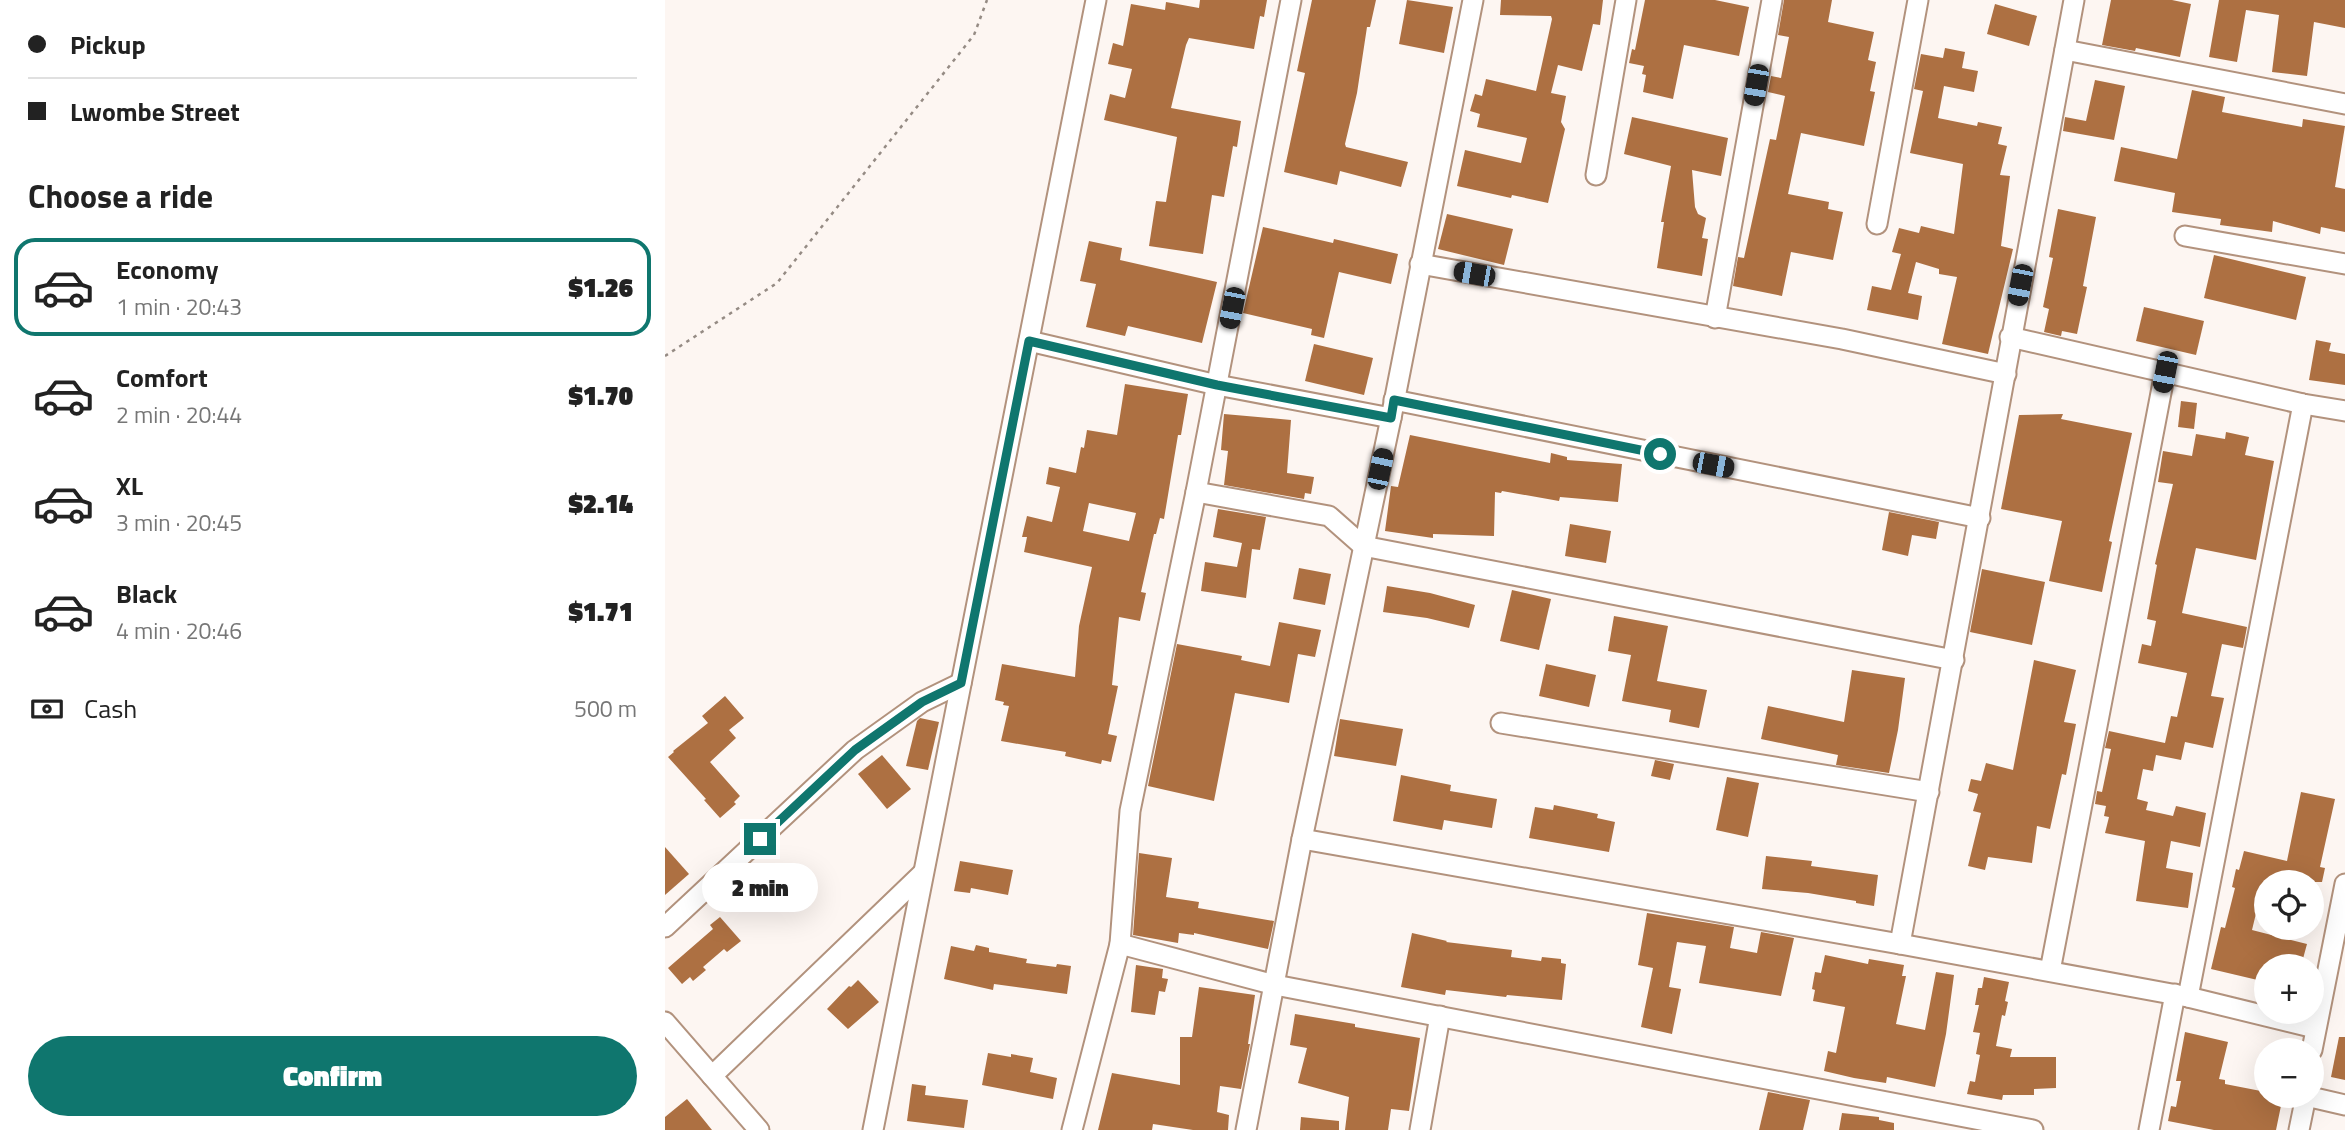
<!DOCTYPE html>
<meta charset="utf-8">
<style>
:root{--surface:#fff;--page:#f2f2f2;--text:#222;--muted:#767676;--line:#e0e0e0;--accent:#0f766e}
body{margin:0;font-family:"Titillium Web",sans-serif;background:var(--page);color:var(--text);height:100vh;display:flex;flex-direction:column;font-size:26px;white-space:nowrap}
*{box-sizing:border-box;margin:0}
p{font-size:23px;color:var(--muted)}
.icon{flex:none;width:38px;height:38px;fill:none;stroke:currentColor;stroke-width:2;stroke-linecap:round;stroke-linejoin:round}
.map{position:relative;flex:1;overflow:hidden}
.drawer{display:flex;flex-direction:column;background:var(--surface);width:665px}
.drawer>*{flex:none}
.banner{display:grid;align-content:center;height:154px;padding:0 28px;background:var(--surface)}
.tools{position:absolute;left:1589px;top:870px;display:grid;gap:14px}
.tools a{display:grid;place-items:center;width:70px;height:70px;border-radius:50%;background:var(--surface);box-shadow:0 7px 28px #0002;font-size:35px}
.end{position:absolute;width:32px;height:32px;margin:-16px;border:9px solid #0f766e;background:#fff;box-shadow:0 0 0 4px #fff}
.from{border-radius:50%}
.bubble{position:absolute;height:49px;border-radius:24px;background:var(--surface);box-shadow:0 7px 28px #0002;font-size:23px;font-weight:800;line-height:49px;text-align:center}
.car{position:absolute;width:21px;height:42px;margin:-21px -10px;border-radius:9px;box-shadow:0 0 5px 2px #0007;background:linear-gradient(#222 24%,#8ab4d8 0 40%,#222 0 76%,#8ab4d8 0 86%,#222 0)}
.banner b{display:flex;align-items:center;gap:24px;height:66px;font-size:26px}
.banner b+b{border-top:2px solid var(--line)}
.banner i{width:18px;height:18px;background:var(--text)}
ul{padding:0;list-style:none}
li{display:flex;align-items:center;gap:21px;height:98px;margin:0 14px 10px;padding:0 14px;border:4px solid transparent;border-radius:21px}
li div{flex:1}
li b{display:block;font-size:26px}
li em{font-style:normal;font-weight:800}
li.active{border-color:var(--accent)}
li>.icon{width:63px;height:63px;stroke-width:1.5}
h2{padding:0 28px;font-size:32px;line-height:84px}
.pay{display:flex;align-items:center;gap:18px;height:77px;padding:0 28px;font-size:26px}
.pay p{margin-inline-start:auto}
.button{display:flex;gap:14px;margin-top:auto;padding:14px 28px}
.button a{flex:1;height:80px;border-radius:42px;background:var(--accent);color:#fff;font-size:28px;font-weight:800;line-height:80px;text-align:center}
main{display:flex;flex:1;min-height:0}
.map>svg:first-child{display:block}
.building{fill:#ad7042;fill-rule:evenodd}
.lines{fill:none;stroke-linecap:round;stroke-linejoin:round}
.street-casing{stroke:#b2927d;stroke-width:23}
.path{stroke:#958b84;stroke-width:2.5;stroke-dasharray:3.5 5;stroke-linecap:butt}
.street{stroke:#fff;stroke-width:19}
.route{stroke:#0f766e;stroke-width:9}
</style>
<main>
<section class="drawer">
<div class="banner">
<b><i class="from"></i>Pickup</b>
<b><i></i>Lwombe Street</b>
</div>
<h2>Choose a ride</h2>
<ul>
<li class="active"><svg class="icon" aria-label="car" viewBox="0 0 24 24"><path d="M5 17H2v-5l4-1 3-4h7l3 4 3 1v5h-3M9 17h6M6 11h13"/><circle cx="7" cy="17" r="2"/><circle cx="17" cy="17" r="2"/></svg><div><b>Economy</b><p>1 min · 20:43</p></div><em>$1.26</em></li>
<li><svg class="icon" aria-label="car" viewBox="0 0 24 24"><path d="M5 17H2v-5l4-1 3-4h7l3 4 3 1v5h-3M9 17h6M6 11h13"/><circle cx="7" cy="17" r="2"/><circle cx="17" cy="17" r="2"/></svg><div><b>Comfort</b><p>2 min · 20:44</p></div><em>$1.70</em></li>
<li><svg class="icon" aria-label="car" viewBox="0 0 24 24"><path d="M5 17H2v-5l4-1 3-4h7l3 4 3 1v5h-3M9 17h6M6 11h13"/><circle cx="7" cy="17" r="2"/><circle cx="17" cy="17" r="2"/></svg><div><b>XL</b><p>3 min · 20:45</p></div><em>$2.14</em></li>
<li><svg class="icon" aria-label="car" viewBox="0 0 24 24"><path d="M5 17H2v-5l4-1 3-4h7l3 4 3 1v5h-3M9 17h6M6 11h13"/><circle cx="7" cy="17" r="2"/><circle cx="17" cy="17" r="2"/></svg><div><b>Black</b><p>4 min · 20:46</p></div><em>$1.71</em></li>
</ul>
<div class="pay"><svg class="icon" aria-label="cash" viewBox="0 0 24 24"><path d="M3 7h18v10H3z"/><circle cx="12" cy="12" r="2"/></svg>Cash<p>500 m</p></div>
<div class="button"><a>Confirm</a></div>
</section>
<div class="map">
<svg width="1680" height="1130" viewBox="0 0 1680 1130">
<rect width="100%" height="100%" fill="#fdf6f2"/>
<!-- building -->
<g class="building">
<polygon points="535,0 602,0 599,17 595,16 589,49 524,38 521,45 506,108 576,121 572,147 568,146 559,197 547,195 538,254 484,246 491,201 501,202 512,137 439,120 445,94 460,98 467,69 443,64 448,43 458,46 466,4 500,10 501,2 534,8"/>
<polygon points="647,0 711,0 705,27 702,27 692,93 680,144 681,147 743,162 736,187 675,171 672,185 619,172 640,73 632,71"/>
<polygon points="742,0 788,7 779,53 734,44"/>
<polygon points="836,0 938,0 935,25 928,24 917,71 893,65 886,93 901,96 896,122 900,129 883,203 847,195 846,198 792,186 800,150 856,163 862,138 812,127 815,114 805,111 810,94 817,96 821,79 871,91 887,19 886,16 835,15"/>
<polygon points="980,0 1050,0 1084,7 1074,56 1019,45 1008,99 978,92 981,75 977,74 979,66 964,63 967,49 970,50"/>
<polygon points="1119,0 1167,0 1163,22 1209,32 1203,60 1211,62 1205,91 1210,92 1199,146 1136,133 1123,194 1164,202 1163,209 1178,212 1168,260 1126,252 1117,296 1068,286 1073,257 1079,258 1105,139 1111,140 1120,96 1103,92 1106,76 1116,78 1124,37 1113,35"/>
<polygon points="1446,0 1507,0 1526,4 1515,57 1471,48 1470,51 1437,45"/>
<polygon points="1554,0 1680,0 1680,28 1649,22 1642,76 1607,72 1614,15 1581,10 1572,62 1544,57"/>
<polygon points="1330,4 1372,16 1364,46 1322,34"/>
<polygon points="1280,48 1300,52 1297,68 1313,71 1309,92 1279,86 1273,118 1312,126 1313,122 1337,127 1333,144 1342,146 1335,175 1345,176 1336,246 1348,249 1323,354 1277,344 1292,277 1274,274 1274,269 1251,262 1243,293 1257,296 1253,320 1202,310 1207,286 1226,290 1236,254 1227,252 1234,228 1254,233 1256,226 1289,234 1298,164 1245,153 1258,91 1249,89 1256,54 1278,58"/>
<polygon points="1430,80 1460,86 1449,140 1398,131 1400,117 1421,121"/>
<polygon points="1527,90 1560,97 1557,112 1637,127 1638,119 1680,126 1670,187 1680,189 1680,232 1656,227 1655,234 1608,221 1607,232 1555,225 1556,219 1507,212 1510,193 1449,181 1456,147 1512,159"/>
<polygon points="967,117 1063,138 1056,176 1027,170 1030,207 1033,214 1041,218 1037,238 1043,239 1037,276 992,268 999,222 996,222 1006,166 959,154"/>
<polygon points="1393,209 1431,217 1418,286 1422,287 1412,334 1397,331 1396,336 1379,332 1384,309 1378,307 1388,258 1384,257"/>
<polygon points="782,214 848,229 839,265 773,249"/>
<polygon points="598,227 668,243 669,239 733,254 726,284 674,272 659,338 646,335 647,329 578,313"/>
<polygon points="424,241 457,248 455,260 552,282 537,343 463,326 460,336 421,327 431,284 415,281"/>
<polygon points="1549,255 1641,277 1631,320 1539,298"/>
<polygon points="1479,307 1539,321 1531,355 1471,341"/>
<polygon points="1651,340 1666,343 1664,351 1680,354 1680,385 1644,380"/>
<polygon points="649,344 708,358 699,395 640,381"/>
<path d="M460,384L523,394L516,435H513L499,519L495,518L491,534H489L476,592L481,593L475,621L454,617L447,685L453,686L443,734L452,736L446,762L437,760L436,764L400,756L401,752L336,741L344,706L338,705L339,702L330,700L337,664L410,677L414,626L427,567L359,552L362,537H357L362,516L387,522L395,487L381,484L384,467L411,473L416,447L419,448L422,430L452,435ZM424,503L471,513L464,541L418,531Z"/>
<polygon points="1516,401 1532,403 1529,429 1513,427"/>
<polygon points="559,414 626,420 622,473 649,477 646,494 640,493 639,499 559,485 563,451 556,450"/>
<polygon points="1398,414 1396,419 1467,433 1444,541 1447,542 1437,592 1384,581 1397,521 1336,509 1354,415"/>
<polygon points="1561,432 1584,437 1580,455 1609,461 1591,560 1531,548 1517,613 1582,627 1578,648 1557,644 1546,696 1559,698 1548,748 1520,742 1516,760 1491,755 1488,771 1478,769 1472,799 1483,802 1481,810 1508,816 1511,806 1541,813 1535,847 1506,841 1501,868 1528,873 1523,908 1471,901 1480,841 1440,833 1444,817 1439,816 1441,806 1430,804 1432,791 1437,792 1446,749 1440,748 1444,731 1500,743 1506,716 1512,717 1522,673 1473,663 1477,644 1486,646 1491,621 1482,619 1492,565 1490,564 1508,484 1493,482 1498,451 1527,456 1531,434 1560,439"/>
<polygon points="745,435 885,463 886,453 902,457 902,460 957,464 953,502 895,497 894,501 837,491 836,493 830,492 829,536 768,534 768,538 720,531 726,486 733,487"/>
<polygon points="553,509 601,517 595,550 587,549 581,598 536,591 540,562 572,567 577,543 548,537"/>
<polygon points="1224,512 1274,522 1271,539 1247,535 1243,556 1217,550"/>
<polygon points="905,524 946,531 941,563 900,556"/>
<polygon points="634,568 666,574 660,605 628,599"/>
<polygon points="1317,569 1380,582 1367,645 1305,632"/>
<polygon points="722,586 765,593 810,605 804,628 762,618 718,612"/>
<polygon points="847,590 886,599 874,650 835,641"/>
<polygon points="949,616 1003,626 992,681 1042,690 1034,728 1004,722 1006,710 957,701 966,655 943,651"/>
<polygon points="614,622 656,630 650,657 633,654 624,703 570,693 549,801 483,786 512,644 577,656 576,660 605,666"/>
<polygon points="1369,660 1411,670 1399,722 1411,724 1401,775 1397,774 1385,829 1372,826 1367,863 1323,857 1320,870 1303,866 1316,813 1308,811 1313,794 1303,791 1306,779 1316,781 1321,763 1348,770"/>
<polygon points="881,664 931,675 924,707 874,696"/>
<polygon points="1187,670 1240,678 1233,730 1224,773 1171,765 1173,755 1096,739 1103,706 1179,722"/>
<polygon points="60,696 79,718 64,730 71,738 45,762 75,796 69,802 71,804 55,818 39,800 41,799 3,757 9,752 8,751 43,723 37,716"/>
<polygon points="255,718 274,722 263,770 241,766 252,721"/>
<polygon points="675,719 738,729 731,766 669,756"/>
<polygon points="217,755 246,789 222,809 193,774"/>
<polygon points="990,760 1009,764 1005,780 986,776"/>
<polygon points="736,775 786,785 785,791 832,799 827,828 779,820 777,830 728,821"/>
<polygon points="1062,777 1094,783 1083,837 1051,830"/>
<polygon points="1636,792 1670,799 1655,867 1660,868 1657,882 1601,882 1598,902 1594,901 1587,930 1642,944 1636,966 1601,966 1601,982 1546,969 1556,927 1560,928 1570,888 1567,887 1571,869 1574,870 1579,851 1622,861"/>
<polygon points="889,805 933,814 932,818 950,822 944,852 864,838 870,807 888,810"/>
<polygon points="0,847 24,874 0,895"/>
<polygon points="474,853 507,858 501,897 534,902 533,908 609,921 603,949 529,933 529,935 514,933 513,943 468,935"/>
<polygon points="1101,856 1147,861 1146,866 1213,875 1209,906 1191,903 1191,901 1143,893 1097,889"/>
<polygon points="295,861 348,870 343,895 306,888 305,893 289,891"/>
<polygon points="982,913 1069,927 1065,948 1092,953 1096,932 1129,938 1116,996 1034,983 1041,946 1012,942 1004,987 1016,989 1007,1034 976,1027 988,968 973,965"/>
<polygon points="55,917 76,941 62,952 59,949 38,967 41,970 28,981 25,977 17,984 3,968 48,929 45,925"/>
<polygon points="747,933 782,941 781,942 847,950 846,957 876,961 877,957 896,959 896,963 901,964 897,1000 842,995 841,997 781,990 780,995 736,987"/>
<polygon points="311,945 324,948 324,952 362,959 361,963 391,967 392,964 406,966 402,994 329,984 328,990 279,979 286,946 309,951"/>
<polygon points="1160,955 1203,964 1204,959 1239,965 1237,976 1241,976 1231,1024 1260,1030 1271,972 1289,975 1281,1034 1270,1087 1222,1077 1221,1083 1189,1078 1159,1071 1163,1051 1171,1053 1180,1007 1148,1001 1150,990 1147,989 1150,972 1156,973"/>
<polygon points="471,965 498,969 497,978 503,979 500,992 494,991 490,1015 466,1012"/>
<polygon points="1319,977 1344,982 1340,1001 1343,1002 1340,1016 1337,1015 1331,1046 1347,1049 1345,1057 1391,1057 1391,1088 1369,1089 1369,1095 1338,1095 1337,1100 1302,1094 1305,1081 1310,1082 1315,1055 1311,1054 1315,1033 1308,1032 1314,1005 1310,1005 1313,988 1317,988"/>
<polygon points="193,980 214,1002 183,1029 162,1009 184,986 186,987"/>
<polygon points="534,987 590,995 583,1044 585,1044 576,1089 555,1086 552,1112 564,1115 563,1130 528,1130 488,1124 487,1130 433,1130 447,1073 515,1085 515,1037 527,1037"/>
<polygon points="630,1014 690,1024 690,1027 755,1038 744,1111 726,1109 723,1130 680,1130 684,1097 633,1083 642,1048 625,1045"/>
<polygon points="1520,1032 1563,1042 1554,1079 1560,1080 1560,1084 1601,1092 1601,1096 1618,1096 1611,1130 1549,1130 1503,1121 1506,1106 1511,1107 1516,1081 1511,1081"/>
<polygon points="1674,1037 1680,1037 1680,1080 1666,1077"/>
<polygon points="323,1053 346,1057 346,1054 368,1058 365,1072 392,1078 388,1099 317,1085"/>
<polygon points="247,1084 261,1086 260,1095 303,1100 299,1128 242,1121"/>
<polygon points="1103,1092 1145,1100 1138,1130 1094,1130"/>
<polygon points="22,1099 47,1130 0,1130 0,1117"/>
<polygon points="1177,1113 1214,1117 1214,1120 1229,1123 1229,1130 1174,1130"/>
<polygon points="636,1117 674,1121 674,1130 635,1130"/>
</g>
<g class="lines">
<defs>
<g id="street">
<polyline points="1400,50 1680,104"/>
<polyline points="931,175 961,0"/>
<polyline points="1212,224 1253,0"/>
<polyline points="1520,236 1680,264"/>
<polyline points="755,264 1177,339 1341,374"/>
<polyline points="1050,318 1107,0"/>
<polyline points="1345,337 1638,404 1680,411"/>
<polyline points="364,341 552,385 726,418"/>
<polyline points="729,400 1315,518"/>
<polyline points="531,492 664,516 698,546 1289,660"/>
<polyline points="836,723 1264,792"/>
<polyline points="637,839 1235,944 1523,997 1650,1028"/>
<polyline points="0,927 190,750 257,702 296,683"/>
<polyline points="455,944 610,985 1368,1130"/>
<polyline points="1235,944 1409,0"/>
<polyline points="1385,971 1500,372"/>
<polyline points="1523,997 1638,404"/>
<polyline points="0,1022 94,1130"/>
<polyline points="1647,1050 1680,884"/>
<polyline points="47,1076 258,873"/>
<polyline points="1641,1096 1680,1105"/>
<polyline points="208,1130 431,0"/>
<polyline points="407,1130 455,944 465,811 531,492 626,0"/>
<polyline points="581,1130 637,839 726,418 808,0"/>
<polyline points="755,1130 775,1016"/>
<polyline points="1484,1130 1510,994"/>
<polyline points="1634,1130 1641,1096"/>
</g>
</defs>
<!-- street casing -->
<use href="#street" class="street-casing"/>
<!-- path -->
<polyline class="path" points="0,356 112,283 309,35 322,0"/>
<!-- street -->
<use href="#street" class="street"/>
</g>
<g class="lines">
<!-- route -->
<polyline class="route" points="95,839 190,750 257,702 296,683 364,341 552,385 726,418 729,400 995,454"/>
</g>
</svg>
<div class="tools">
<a><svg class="icon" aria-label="locate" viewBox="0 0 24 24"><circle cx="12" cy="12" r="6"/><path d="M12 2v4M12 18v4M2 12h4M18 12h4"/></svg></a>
<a>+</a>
<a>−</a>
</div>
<i class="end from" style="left:995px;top:454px"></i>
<i class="end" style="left:95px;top:839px"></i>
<div class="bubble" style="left:37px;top:863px;width:116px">2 min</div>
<i class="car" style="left:1091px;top:85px;rotate:190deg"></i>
<i class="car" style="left:809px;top:274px;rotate:280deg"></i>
<i class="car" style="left:1355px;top:285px;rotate:191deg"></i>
<i class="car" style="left:567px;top:308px;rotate:191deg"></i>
<i class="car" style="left:1500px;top:372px;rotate:191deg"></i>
<i class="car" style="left:1048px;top:465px;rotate:101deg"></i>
<i class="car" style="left:715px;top:469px;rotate:12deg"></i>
</div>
</main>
